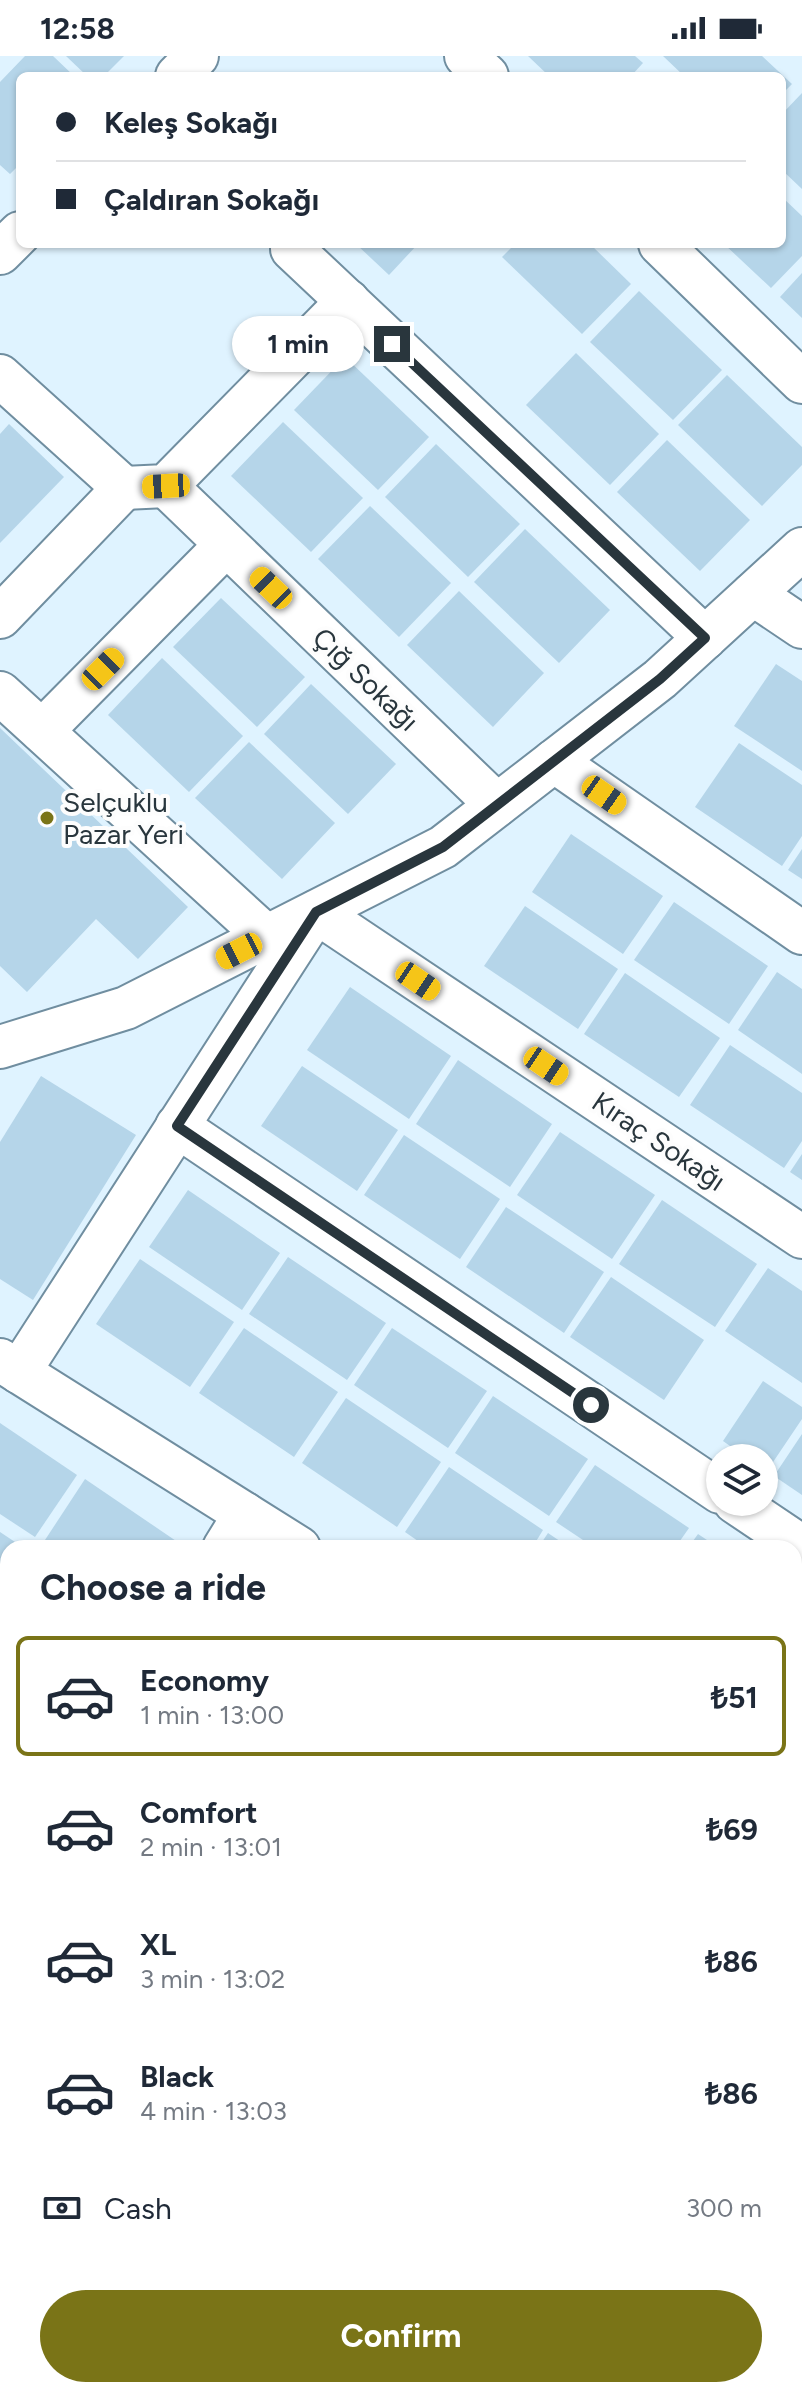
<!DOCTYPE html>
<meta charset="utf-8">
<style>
:root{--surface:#fff;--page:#f2f2f3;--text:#1f2937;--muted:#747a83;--line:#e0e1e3;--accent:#7a7417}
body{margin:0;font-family:Figtree,sans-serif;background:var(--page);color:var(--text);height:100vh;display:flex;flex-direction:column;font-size:30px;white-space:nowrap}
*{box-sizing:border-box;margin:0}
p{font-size:26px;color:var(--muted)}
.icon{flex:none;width:44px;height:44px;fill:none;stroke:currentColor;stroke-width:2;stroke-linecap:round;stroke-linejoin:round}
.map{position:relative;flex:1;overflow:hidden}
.sheet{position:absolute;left:0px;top:1484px;width:802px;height:858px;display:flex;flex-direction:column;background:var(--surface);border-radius:24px 24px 0 0;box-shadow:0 2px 6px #0004}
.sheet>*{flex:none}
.banner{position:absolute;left:16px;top:16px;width:770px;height:176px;border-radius:12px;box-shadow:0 2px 6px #0004;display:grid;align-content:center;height:176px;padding:0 40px;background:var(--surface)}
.buttons{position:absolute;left:706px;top:1388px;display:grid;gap:16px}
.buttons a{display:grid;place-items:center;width:72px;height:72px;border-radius:50%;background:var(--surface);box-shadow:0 2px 6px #0004;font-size:40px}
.end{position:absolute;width:36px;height:36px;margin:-18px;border:10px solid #29363d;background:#fff;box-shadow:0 0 0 4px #fff}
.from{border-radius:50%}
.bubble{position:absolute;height:56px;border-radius:28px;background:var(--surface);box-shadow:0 2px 6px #0004;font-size:26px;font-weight:700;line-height:56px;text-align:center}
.car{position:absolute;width:24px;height:48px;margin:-24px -12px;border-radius:10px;box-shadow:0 0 6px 2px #0007;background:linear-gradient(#f5c518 24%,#345 0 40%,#f5c518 0 76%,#345 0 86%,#f5c518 0)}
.banner b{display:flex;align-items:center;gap:28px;height:76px;font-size:30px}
.banner b+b{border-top:2px solid var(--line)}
.banner i{width:20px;height:20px;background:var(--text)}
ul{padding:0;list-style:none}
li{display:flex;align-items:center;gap:24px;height:120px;margin:0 16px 12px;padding:0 24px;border:4px solid transparent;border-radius:12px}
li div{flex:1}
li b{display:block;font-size:30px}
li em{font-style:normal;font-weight:700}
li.on{border-color:var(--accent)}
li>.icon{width:72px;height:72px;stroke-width:1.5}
h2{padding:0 40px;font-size:36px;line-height:96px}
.pay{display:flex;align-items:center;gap:20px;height:88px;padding:0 40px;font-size:30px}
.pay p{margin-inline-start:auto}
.action{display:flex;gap:16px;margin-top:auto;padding:16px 40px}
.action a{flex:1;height:92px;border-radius:48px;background:var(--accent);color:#fff;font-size:32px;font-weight:700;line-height:92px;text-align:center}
.status{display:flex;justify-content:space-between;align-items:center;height:56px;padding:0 40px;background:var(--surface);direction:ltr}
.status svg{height:22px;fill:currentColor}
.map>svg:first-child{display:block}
.building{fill:#b5d5e9}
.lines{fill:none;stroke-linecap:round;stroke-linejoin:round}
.minor-casing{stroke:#708ea0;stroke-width:46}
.minor{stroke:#fff;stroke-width:42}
.route{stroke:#29363d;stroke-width:10}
.poi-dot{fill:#7a7417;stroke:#fdfdfd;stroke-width:3}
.labels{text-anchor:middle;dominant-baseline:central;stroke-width:8;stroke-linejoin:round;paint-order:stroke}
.street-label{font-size:28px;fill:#29363d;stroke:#fdfdfd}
.poi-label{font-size:28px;fill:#29363d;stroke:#fdfdfd;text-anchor:start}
</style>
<div class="status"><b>12:58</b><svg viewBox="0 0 49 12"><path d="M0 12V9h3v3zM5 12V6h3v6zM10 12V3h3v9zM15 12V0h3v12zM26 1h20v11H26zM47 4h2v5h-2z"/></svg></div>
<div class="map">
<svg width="802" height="2341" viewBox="0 0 802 2341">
<rect width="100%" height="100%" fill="#dff3ff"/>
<!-- building -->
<g class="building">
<polygon points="25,0 53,0 74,20 20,20 20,108 10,118 0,109 0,26"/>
<polygon points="66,0 124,0 104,20 87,20"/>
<polygon points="528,0 635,0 643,7 631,20 549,20"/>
<polygon points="663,0 762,0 792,28 782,38 782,20 684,20"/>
<polygon points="802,37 802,133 782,114 782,58"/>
<polygon points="782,141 802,160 802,200 771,232 724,188 782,188"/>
<polygon points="356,188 418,188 389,219"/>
<polygon points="515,188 590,188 631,228 582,278 502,201"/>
<polygon points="802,217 802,262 780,241"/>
<polygon points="639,235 722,314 673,364 590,286"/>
<polygon points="576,297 659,378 610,429 526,349"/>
<polygon points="345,301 429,381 378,434 294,354"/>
<polygon points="727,319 802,391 802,409 762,450 678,369"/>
<polygon points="283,366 363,442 311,496 231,420"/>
<polygon points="9,368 64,421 0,487 0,378"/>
<polygon points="667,384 750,464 700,515 617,436"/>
<polygon points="436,388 520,468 468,521 385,441"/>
<polygon points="370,450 451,527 399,581 318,503"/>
<polygon points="525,473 610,554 559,607 474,526"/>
<polygon points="459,535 544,617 493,671 407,589"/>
<polygon points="221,542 305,621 257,671 173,591"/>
<polygon points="162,602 243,680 189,736 108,659"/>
<polygon points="776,608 802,625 802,715 734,670"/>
<polygon points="311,628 396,708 348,758 264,678"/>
<polygon points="0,672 188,851 138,903 96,863 27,936 0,910"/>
<polygon points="249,686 335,767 282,823 195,742"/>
<polygon points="739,687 802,729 802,780 782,810 695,751"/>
<polygon points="571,778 663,840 623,898 532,836"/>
<polygon points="802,793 802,823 788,814"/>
<polygon points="674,846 768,910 729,968 634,904"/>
<polygon points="525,850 618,913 578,973 484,910"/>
<polygon points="777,916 802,933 802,1018 738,974"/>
<polygon points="625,917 720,982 679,1041 584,978"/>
<polygon points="350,931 451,1000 409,1063 307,994"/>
<polygon points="730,989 802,1037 802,1085 784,1112 690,1049"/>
<polygon points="458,1004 552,1068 510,1131 416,1068"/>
<polygon points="302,1010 398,1074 357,1135 261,1070"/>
<polygon points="41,1020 136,1079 33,1244 0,1223 0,1086"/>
<polygon points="560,1076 655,1139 612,1203 517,1139"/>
<polygon points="404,1079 500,1143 460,1203 364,1139"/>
<polygon points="802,1098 802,1124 790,1116"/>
<polygon points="188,1134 280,1197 242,1254 149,1191"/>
<polygon points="662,1144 757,1208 715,1271 619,1208"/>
<polygon points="506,1151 604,1216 564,1277 466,1211"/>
<polygon points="288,1201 386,1267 347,1324 249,1258"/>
<polygon points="140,1203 234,1266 190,1331 96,1268"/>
<polygon points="768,1212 802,1235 802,1327 725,1275"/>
<polygon points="611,1221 704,1284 664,1344 570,1281"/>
<polygon points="244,1272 338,1336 294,1401 199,1337"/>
<polygon points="392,1272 487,1335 448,1392 354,1329"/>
<polygon points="763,1325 802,1351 802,1363 767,1415 764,1414 764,1402 747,1402 723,1385"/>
<polygon points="493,1340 588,1403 549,1460 455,1397"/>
<polygon points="346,1342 441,1406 397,1471 302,1407"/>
<polygon points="0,1367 77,1419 35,1481 0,1458"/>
<polygon points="802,1378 802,1439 774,1420"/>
<polygon points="595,1409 689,1472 675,1492 595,1492 556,1466"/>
<polygon points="449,1411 543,1474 532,1492 428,1492 405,1476"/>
<polygon points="85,1423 182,1489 181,1492 51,1492 43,1487"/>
<polygon points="0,1476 24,1492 8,1492 8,1515 0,1527"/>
<polygon points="548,1477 570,1492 538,1492"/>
<polygon points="698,1478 719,1492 688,1492"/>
<polygon points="8,1533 8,1570 0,1565 0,1545"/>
<polygon points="0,1674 8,1679 8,1769 0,1764"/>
<polygon points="0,1781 8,1786 8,1841 0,1853"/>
<polygon points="794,1949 802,1950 796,2022 794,2022"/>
<polygon points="0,2089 8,2094 8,2178 0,2172"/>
<polygon points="800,2149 802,2149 802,2189 796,2188"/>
<polygon points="794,2201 802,2202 802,2319 794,2318"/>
<polygon points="794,2325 802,2326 802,2341 776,2341 777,2334 794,2334"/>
<polygon points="266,2334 368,2334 378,2341 261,2341"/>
<polygon points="417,2334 537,2334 547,2341 413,2341"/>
<polygon points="687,2334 760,2334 759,2341 686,2341"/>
</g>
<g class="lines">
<defs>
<g id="minor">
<polyline points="466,0 487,20"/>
<polyline points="177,20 197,0"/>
<polyline points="297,188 292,193 705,582"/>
<polyline points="660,188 802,326"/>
<polyline points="0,197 20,177"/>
<polyline points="0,320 124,432"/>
<polyline points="166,430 497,749"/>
<polyline points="124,432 166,430 348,245"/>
<polyline points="753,538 802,571"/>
<polyline points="0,561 124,432"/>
<polyline points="0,637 267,881"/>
<polyline points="42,675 226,489"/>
<polyline points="554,705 802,877"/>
<polyline points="0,991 126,952 443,791 660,623 802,493"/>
<polyline points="177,1070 720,1436"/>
<polyline points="0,1304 299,1492"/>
<polyline points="19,1316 316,856 802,1181"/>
<polyline points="735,1446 802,1491"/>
<polyline points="224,1492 245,1458"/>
<polyline points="0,1620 8,1625"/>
<polyline points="794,1713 802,1700"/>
<polyline points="794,1803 802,1808"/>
<polyline points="0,1927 8,1914"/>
<polyline points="0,1999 8,1987"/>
<polyline points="0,2271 8,2277"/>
<polyline points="97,2334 108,2341"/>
<polyline points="610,2334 620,2341"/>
<polyline points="568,2341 572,2334"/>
</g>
</defs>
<!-- minor casing -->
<use href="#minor" class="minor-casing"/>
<!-- minor -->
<use href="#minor" class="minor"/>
</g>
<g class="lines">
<!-- route -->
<polyline class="route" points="392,288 705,582 660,623 443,791 316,856 177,1070 591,1349"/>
</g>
<!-- markers -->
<circle class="poi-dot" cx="47" cy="762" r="8"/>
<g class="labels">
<!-- street labels -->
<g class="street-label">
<text transform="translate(366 623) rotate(44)">Çığ Sokağı</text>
<text transform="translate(659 1085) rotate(34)">Kıraç Sokağı</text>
</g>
<!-- poi labels -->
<g class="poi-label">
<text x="63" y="746">Selçuklu<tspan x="63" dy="32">Pazar Yeri</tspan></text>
</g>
</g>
</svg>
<div class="buttons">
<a><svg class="icon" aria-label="layers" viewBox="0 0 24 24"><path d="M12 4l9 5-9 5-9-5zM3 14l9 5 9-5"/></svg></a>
</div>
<i class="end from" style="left:591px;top:1349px"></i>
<i class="end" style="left:392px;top:288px"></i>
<div class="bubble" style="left:232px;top:260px;width:132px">1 min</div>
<i class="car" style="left:166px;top:430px;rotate:267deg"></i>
<i class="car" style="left:271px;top:532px;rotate:314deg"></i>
<i class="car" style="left:103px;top:613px;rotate:45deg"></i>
<i class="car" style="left:604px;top:739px;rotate:125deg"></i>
<i class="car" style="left:239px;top:895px;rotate:243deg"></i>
<i class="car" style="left:418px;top:925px;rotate:124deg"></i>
<i class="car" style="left:546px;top:1010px;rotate:124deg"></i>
<div class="banner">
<b><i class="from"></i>Keleş Sokağı</b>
<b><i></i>Çaldıran Sokağı</b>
</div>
<section class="sheet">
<h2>Choose a ride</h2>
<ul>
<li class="on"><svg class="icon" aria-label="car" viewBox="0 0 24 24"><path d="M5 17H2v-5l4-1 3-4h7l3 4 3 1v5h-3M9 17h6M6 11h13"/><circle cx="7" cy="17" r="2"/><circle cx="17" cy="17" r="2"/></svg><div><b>Economy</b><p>1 min · 13:00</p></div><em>₺51</em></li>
<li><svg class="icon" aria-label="car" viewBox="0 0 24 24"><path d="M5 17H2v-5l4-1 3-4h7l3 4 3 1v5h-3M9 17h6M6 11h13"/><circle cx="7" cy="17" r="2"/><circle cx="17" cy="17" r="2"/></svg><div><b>Comfort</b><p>2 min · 13:01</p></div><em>₺69</em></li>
<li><svg class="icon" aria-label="car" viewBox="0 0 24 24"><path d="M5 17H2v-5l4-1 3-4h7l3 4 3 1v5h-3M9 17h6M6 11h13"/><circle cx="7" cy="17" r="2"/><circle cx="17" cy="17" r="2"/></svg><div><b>XL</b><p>3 min · 13:02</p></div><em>₺86</em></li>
<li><svg class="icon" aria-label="car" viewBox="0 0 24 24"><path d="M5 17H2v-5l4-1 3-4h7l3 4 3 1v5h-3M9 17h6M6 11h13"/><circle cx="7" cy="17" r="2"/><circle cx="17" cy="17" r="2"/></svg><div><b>Black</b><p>4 min · 13:03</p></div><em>₺86</em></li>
</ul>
<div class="pay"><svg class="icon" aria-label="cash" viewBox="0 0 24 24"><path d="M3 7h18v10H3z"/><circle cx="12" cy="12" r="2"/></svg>Cash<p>300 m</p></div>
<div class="action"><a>Confirm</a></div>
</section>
</div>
